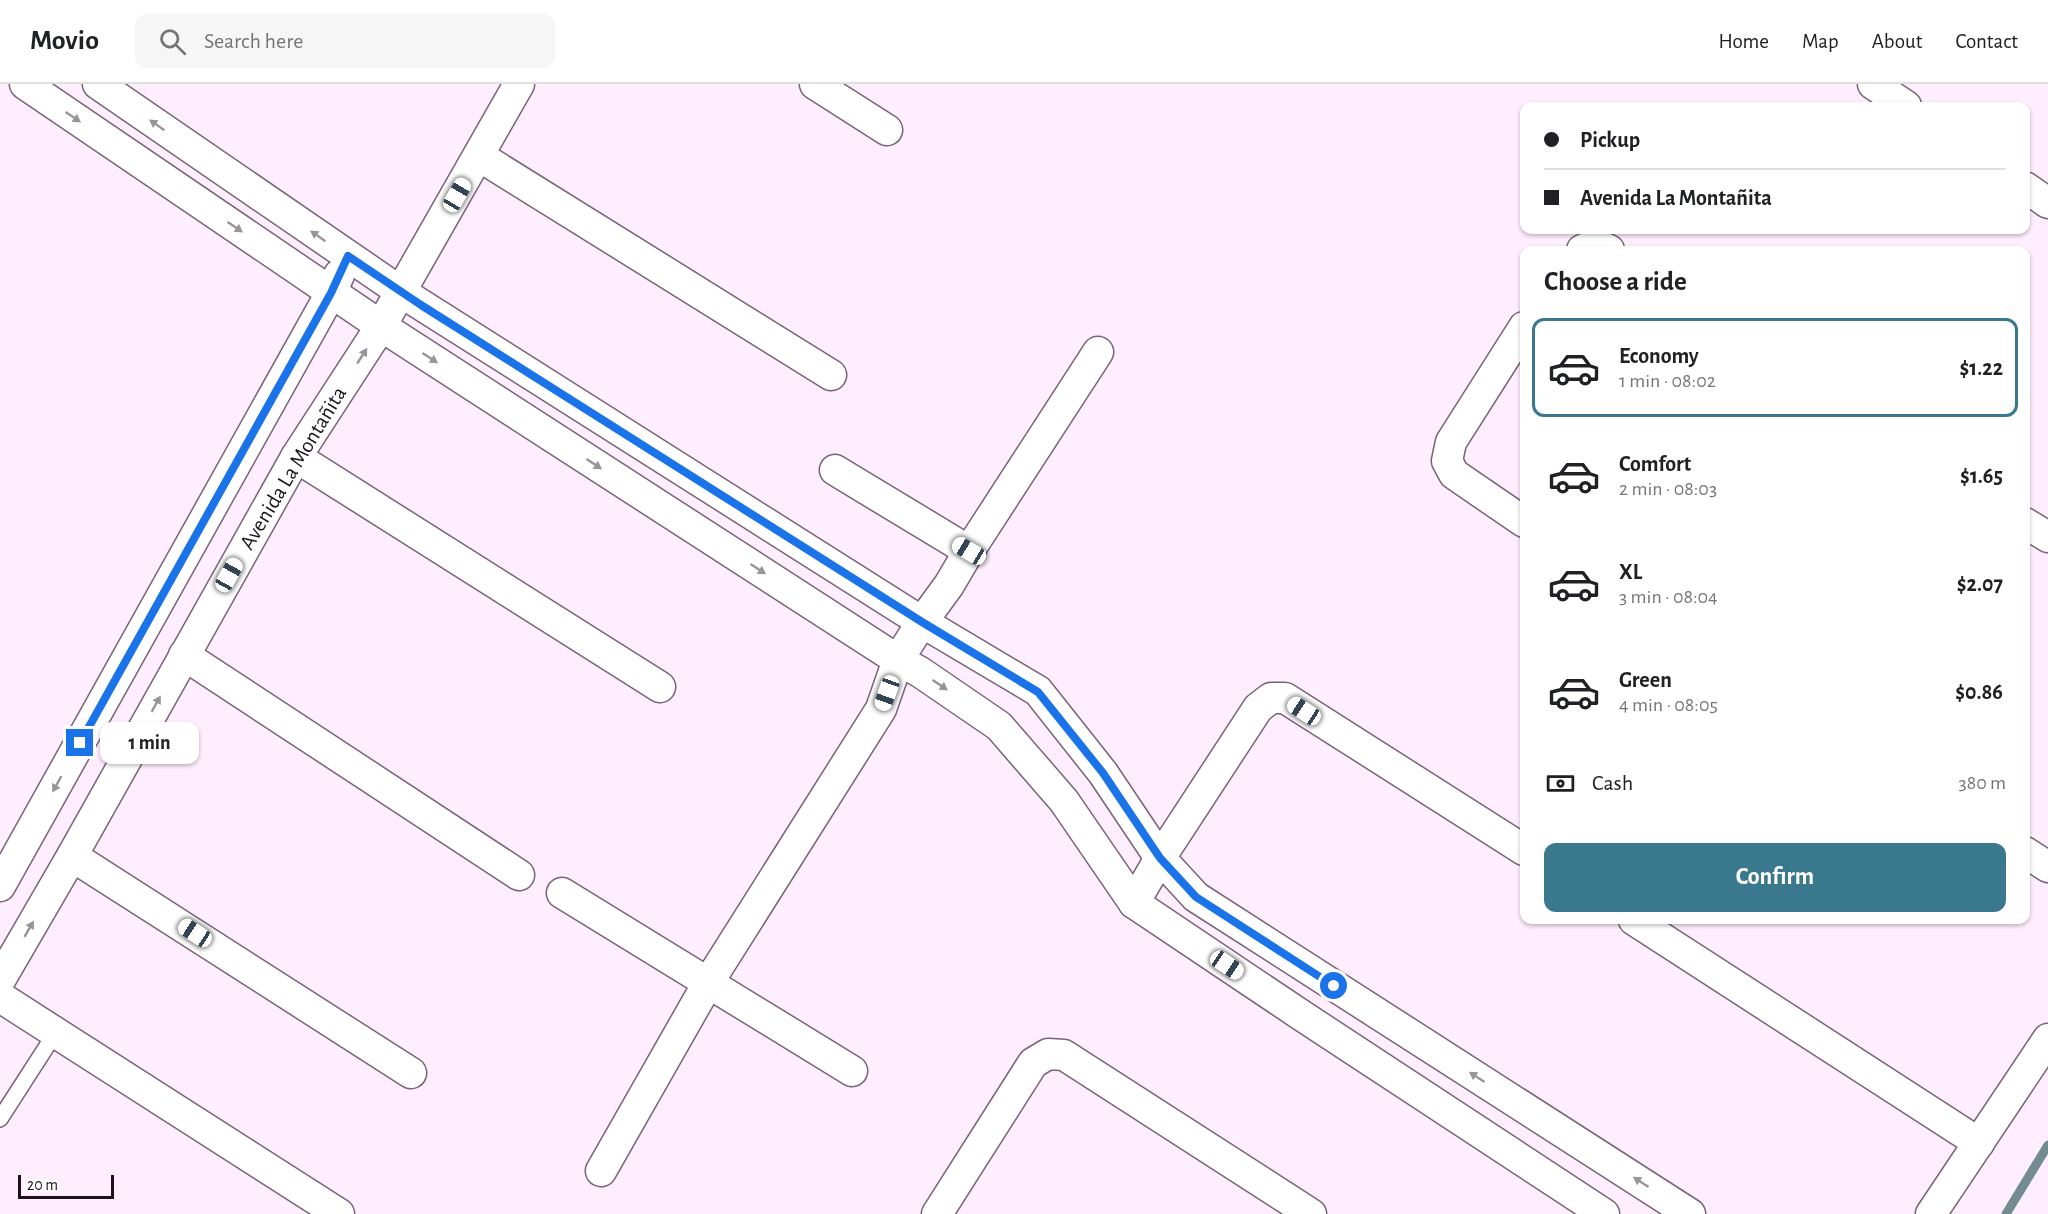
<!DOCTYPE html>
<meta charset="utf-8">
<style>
:root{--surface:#fff;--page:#f6f6f6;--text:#202124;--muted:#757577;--line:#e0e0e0;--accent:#3a788e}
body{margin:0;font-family:"Alegreya Sans",sans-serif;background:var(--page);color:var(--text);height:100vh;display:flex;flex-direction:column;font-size:22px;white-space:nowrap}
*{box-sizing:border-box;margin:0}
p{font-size:20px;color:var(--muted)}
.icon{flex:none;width:33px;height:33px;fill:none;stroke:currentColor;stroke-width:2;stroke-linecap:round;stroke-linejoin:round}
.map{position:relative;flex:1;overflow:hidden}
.details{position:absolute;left:1520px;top:162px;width:510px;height:678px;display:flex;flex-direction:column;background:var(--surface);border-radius:12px;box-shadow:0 2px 4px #0004}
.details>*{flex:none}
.hud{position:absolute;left:1520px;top:18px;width:510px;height:132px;border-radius:12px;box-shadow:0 2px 4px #0004;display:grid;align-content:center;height:132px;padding:0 24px;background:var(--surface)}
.scale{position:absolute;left:18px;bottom:15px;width:96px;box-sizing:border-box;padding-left:6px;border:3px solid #1b121b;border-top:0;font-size:16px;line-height:21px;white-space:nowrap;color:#1b121b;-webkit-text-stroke:4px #fff;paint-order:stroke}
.end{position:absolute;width:27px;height:27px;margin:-14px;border:8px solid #1a73e8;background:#fff;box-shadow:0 0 0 3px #fff}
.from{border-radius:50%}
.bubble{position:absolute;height:42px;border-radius:12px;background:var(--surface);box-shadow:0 2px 4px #0004;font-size:20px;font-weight:600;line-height:42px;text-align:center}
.car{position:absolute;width:18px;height:36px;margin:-18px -9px;border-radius:8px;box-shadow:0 0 4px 2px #0007;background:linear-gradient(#fff 24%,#345 0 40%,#fff 0 76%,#345 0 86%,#fff 0)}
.hud b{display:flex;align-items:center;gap:21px;height:57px;font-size:22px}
.hud b+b{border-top:2px solid var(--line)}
.hud i{width:15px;height:15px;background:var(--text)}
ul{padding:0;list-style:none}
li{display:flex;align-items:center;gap:18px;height:99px;margin:0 12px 9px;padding:0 12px;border:3px solid transparent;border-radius:12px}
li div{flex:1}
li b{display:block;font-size:22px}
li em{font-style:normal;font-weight:600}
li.selected{border-color:var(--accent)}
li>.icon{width:54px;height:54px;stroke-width:1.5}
h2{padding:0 24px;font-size:27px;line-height:72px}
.pay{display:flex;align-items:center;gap:15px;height:66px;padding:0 24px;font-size:22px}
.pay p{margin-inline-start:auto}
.primary-button{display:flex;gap:12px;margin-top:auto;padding:12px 24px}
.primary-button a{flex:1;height:69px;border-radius:12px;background:var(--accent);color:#fff;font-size:24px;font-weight:600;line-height:69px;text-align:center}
header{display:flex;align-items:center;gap:36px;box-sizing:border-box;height:84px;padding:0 30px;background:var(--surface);border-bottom:2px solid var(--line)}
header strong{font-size:28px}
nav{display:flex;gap:33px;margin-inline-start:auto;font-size:21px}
.search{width:420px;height:54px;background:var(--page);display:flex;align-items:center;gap:15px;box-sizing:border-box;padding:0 21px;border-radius:12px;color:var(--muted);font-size:22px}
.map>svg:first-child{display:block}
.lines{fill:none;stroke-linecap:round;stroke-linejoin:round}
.stream{stroke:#728c91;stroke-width:9}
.service-casing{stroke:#7a6279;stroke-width:18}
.minor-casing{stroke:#7a6279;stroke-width:33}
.service{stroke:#fff;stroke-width:15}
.minor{stroke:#fff;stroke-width:30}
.oneway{fill:#989498}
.route{stroke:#1a73e8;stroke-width:8}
.labels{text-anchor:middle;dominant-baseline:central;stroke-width:6;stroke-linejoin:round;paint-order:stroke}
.street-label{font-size:22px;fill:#1b121b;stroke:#fff}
</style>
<header>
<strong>Movio</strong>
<div class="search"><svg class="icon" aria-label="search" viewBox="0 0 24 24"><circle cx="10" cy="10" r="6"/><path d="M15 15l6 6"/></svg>Search here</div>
<nav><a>Home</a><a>Map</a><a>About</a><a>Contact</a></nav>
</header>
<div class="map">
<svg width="2048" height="1130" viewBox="0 0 2048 1130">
<rect width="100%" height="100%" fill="#ffeefd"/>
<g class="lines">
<!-- stream -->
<polyline class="stream" points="2006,1130 2048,1061"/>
<defs>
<polyline id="service" points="0,1035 56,948"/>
<g id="minor">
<polyline points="25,0 381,242 898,576 920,588 999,642 1064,717 1134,819 1301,931 1604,1130"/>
<polyline points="98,0 401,208 922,538 1038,607 1103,689 1160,774 1196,813 1690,1130"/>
<polyline points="815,0 887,46"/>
<polyline points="1873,0 1906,22"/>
<polyline points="479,72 831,291"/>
<polyline points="2025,103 2048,119"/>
<path d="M1582,166C1589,162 1602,162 1609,166"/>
<polyline points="1524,243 1451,358 1447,377 1454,390 1524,438"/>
<polyline points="296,373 660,603"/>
<polyline points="835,386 969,467"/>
<polyline points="2025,439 2048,453"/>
<polyline points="184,571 519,791"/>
<polyline points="2025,768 2048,783"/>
<polyline points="72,772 411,989"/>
<polyline points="0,802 331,209 339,191"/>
<polyline points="562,809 852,987"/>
<polyline points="1134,819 1160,774 1258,624 1271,614 1285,614 1524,766"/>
<polyline points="1634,836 1979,1059"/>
<polyline points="0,896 72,772 296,373 381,242 519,0"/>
<polyline points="0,913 339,1130"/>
<polyline points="601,1087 708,899 881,625 898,576 922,538 949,501 969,467 1098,268"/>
<polyline points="937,1130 1033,979 1048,970 1064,971 1311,1130"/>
<polyline points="1931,1130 2048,955"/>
</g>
</defs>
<!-- service casing -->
<use href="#service" class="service-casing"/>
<!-- minor casing -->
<use href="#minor" class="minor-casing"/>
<!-- service -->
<use href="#service" class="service"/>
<!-- minor -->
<use href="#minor" class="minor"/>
</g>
<!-- one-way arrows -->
<defs><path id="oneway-solid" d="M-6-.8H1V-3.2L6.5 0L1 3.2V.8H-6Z" transform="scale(1.5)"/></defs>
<g class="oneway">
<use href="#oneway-solid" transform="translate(73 33) rotate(34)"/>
<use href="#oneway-solid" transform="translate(157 41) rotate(-145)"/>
<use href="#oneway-solid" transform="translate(235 143) rotate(34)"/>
<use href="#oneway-solid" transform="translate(318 152) rotate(-145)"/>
<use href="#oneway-solid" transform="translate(362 272) rotate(-57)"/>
<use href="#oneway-solid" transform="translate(430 274) rotate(33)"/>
<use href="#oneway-solid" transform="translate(594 380) rotate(33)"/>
<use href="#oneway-solid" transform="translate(758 485) rotate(33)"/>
<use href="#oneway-solid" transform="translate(940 601) rotate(34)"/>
<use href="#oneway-solid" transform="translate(156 620) rotate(-61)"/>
<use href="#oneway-solid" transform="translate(57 700) rotate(119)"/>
<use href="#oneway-solid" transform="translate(29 845) rotate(-60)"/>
<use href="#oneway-solid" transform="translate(1477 993) rotate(-147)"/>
<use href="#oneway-solid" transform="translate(1641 1098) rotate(-147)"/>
</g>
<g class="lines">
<!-- route -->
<polyline class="route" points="80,659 331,209 348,172 421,221 922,538 1038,608 1103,689 1160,774 1196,813 1334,902"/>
</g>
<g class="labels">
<!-- street labels -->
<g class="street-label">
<text transform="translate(293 384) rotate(-59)">Avenida La Montañita</text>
</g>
</g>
</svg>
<div class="scale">20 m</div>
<i class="end from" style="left:1334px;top:902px"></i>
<i class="end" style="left:80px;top:659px"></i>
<div class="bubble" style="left:100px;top:638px;width:99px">1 min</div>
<i class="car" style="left:457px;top:111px;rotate:30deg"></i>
<i class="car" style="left:969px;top:467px;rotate:301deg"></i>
<i class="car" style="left:229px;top:491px;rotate:29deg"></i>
<i class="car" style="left:887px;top:609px;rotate:200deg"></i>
<i class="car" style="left:1304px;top:627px;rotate:303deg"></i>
<i class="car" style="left:195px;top:849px;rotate:303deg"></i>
<i class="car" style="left:1227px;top:881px;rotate:124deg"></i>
<div class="hud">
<b><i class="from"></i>Pickup</b>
<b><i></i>Avenida La Montañita</b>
</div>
<section class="details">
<h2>Choose a ride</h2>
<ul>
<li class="selected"><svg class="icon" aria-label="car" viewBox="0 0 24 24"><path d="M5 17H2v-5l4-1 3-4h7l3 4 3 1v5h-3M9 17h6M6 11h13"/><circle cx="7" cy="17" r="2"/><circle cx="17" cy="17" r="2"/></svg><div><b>Economy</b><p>1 min · 08:02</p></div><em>$1.22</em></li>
<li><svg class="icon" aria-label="car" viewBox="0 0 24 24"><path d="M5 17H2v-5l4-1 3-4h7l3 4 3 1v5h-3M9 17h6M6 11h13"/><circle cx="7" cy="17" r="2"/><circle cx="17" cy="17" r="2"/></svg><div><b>Comfort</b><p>2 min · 08:03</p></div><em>$1.65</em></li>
<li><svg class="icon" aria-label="car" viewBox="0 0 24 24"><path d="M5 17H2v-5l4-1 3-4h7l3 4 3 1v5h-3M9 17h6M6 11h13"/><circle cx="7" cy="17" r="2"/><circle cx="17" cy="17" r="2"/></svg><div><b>XL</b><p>3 min · 08:04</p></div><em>$2.07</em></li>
<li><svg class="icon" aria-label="car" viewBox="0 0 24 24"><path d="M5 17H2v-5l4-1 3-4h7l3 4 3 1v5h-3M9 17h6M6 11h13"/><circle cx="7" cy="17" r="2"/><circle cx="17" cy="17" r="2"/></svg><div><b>Green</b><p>4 min · 08:05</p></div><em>$0.86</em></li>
</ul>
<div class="pay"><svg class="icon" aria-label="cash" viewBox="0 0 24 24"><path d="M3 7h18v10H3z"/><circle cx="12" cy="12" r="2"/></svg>Cash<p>380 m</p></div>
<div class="primary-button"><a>Confirm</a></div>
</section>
</div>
